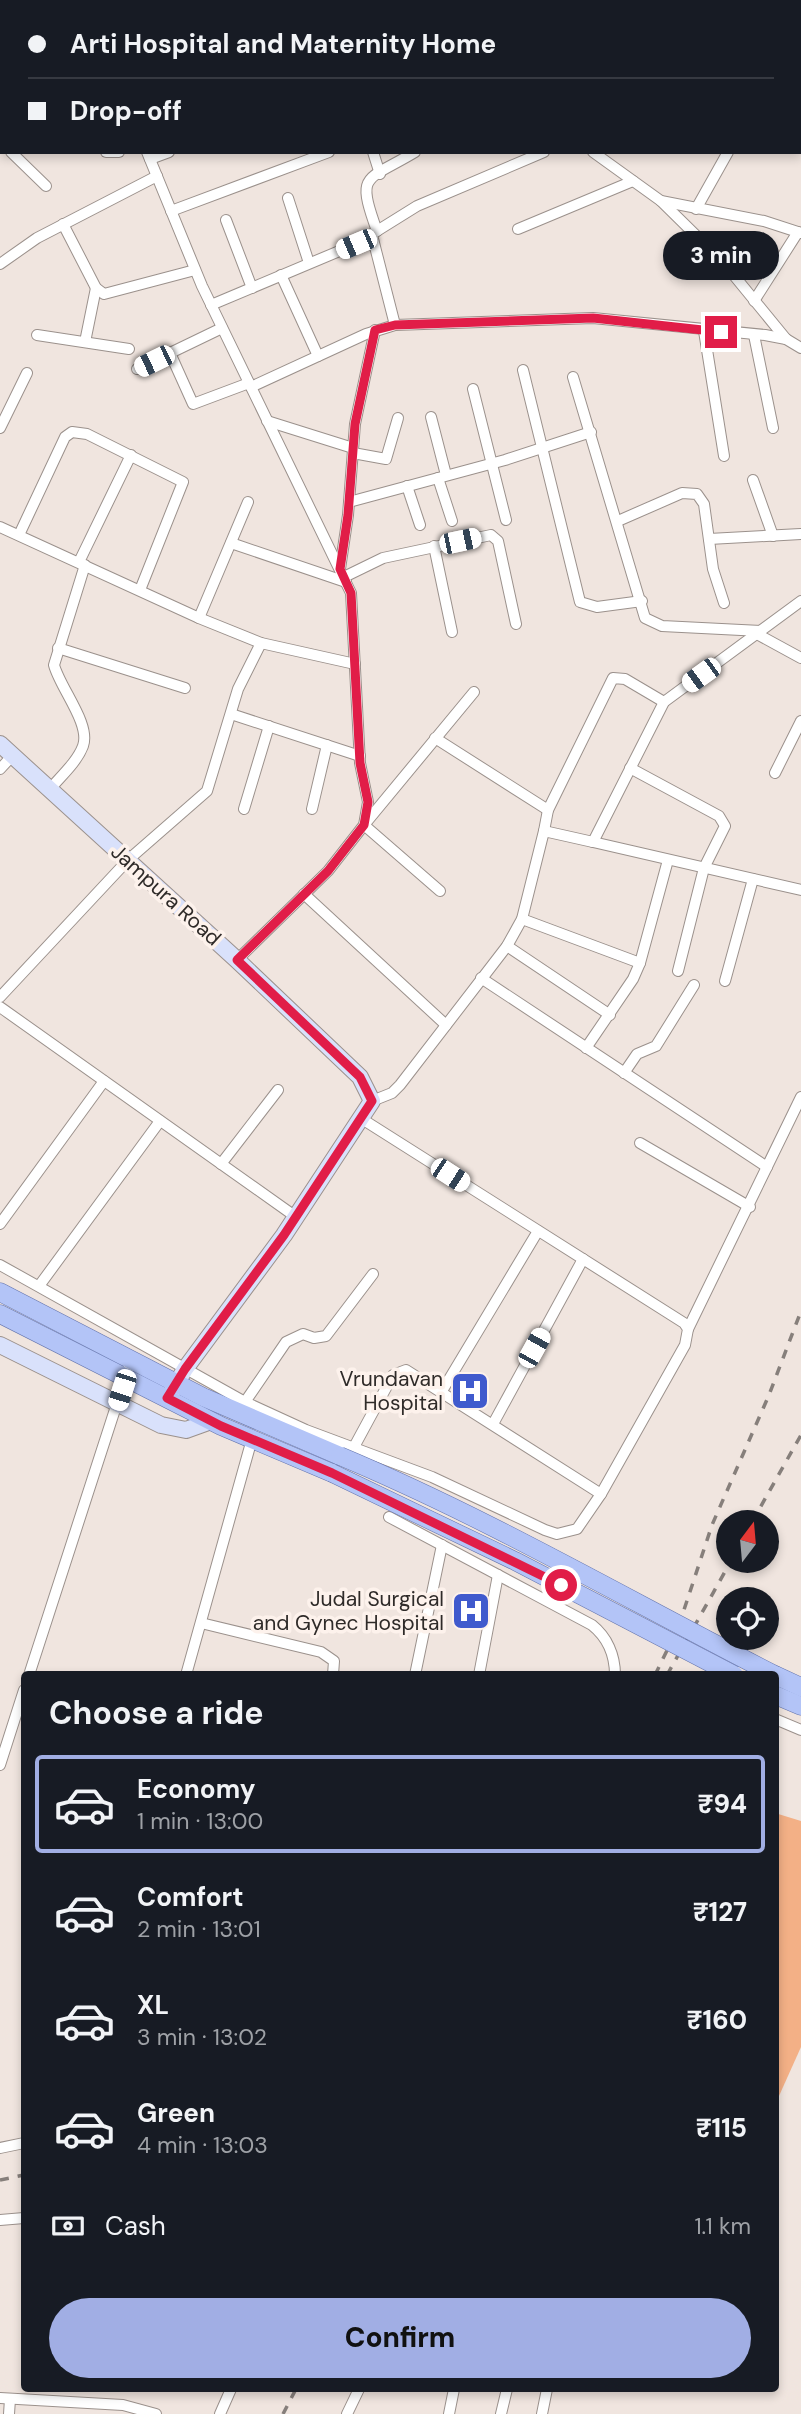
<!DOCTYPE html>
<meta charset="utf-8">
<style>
:root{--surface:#171b24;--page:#242831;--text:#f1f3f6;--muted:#9ea1a6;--line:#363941;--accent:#a1aee4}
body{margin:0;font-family:"DM Sans",sans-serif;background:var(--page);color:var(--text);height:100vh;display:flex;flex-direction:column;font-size:26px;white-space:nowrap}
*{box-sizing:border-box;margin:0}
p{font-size:23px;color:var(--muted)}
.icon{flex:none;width:38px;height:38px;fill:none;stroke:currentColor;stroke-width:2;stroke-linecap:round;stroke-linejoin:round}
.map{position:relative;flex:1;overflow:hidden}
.drawer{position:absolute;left:21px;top:1671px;width:758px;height:721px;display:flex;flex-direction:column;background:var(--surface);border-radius:7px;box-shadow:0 4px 10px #0003}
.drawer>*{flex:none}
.top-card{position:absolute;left:0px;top:0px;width:802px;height:154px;box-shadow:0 4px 10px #0003;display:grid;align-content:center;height:154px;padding:0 28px;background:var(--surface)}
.needle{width:46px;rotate:16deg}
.fabs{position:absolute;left:716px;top:1510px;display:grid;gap:14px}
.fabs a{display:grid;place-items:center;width:63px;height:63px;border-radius:50%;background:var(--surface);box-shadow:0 4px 10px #0003;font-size:35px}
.end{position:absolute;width:32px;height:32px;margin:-16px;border:9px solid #e11d48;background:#fff;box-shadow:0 0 0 4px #fff}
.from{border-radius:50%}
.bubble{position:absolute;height:49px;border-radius:24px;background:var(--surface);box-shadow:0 4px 10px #0003;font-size:23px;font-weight:800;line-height:49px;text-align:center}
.car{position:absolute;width:21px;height:42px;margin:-21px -10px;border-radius:9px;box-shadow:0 0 5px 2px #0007;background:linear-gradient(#fff 24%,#345 0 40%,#fff 0 76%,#345 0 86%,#fff 0)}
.top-card b{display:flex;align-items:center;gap:24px;height:66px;font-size:26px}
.top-card b+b{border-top:2px solid var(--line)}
.top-card i{width:18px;height:18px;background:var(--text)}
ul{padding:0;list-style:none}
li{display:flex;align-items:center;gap:21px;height:98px;margin:0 14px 10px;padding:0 14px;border:4px solid transparent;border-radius:7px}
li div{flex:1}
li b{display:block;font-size:26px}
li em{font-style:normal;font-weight:800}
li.active{border-color:var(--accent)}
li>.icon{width:63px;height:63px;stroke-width:1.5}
h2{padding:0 28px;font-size:32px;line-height:84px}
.pay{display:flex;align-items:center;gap:18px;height:77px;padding:0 28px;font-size:26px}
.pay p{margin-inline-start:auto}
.primary-button{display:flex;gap:14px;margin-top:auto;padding:14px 28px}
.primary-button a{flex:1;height:80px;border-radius:42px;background:var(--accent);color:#111;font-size:28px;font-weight:800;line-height:80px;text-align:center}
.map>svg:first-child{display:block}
.green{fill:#f3b086}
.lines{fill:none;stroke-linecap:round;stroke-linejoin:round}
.street-casing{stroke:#9b918c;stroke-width:12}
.secondary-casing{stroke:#9b918c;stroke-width:18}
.primary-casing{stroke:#6474ac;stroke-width:19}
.street{stroke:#fff;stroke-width:10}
.secondary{stroke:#d9e1fb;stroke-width:16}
.primary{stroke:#b3c4f7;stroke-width:18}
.rail{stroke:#867f7b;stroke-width:3.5;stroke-dasharray:9 9;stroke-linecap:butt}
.primary-bridge-casing{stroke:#6474ac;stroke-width:19;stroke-linecap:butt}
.primary-bridge{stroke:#b3c4f7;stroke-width:18}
.route{stroke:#e11d48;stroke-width:9}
.labels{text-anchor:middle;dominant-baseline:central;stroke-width:7;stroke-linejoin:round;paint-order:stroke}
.street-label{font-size:21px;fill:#2f2b29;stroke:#fdf2ec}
.poi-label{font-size:21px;fill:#2f2b29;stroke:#fdf2ec;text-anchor:end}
</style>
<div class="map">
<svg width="801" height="2414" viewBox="0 0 801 2414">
<rect width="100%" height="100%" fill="#f0e5df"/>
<!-- green -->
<polygon class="green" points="775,1813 801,1821 801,2047 779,2096 775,2096"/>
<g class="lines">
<defs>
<g id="street">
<polyline points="421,0 422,2"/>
<polyline points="7,2 8,0"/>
<polyline points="98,2 100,0"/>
<polyline points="385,2 387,0"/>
<polyline points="535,2 536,0"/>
<polyline points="605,2 605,0"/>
<polyline points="675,2 676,0"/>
<polyline points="738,2 738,0"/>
<polyline points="0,14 2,11"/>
<polyline points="800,26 801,24"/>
<polyline points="800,83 801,84"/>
<polyline points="0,94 2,95"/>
<polyline points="800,117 801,114"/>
<polyline points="0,139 2,137"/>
<polyline points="11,152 46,186"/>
<polyline points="106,152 119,152"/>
<polyline points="147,152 202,286 351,593 360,763 368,802 364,825 328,871 237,960"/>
<polyline points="373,152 380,174"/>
<polyline points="593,152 661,201 764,221 801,233"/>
<polyline points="150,159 169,152"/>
<polyline points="288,198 309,263"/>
<polyline points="661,201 723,262 786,339"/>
<polyline points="696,209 728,152"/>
<polyline points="171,211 329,152"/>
<polyline points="226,220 252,288"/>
<polyline points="63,224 96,288 104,294 195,270"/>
<polyline points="518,229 633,181"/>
<path d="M377,231C356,172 365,182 415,152"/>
<polyline points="372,235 395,325"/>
<polyline points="0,264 37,238 157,176"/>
<polyline points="281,275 318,356"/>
<polyline points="754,301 798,232"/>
<polyline points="211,305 356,244 417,206 544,152"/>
<polyline points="704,331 724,456"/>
<polyline points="37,335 129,349"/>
<polyline points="754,335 773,428"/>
<polyline points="85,342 96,288"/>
<polyline points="170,353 193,404 249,383"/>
<polyline points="137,369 222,328"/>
<polyline points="523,370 580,602 597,607 642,601"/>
<polyline points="573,377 645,618 662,626 761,631"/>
<polyline points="251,387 366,334 395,325 593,318 765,335 786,339 801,348"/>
<polyline points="473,389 506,520"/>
<polyline points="431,417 446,475"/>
<polyline points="267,421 353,448"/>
<polyline points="0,428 27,373"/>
<polyline points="353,453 386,459 398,418"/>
<polyline points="438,478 452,521"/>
<polyline points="753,480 773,536"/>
<polyline points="407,486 420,525"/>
<polyline points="349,502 505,460 591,432"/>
<polyline points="618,521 682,493 697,494 704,504 713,569 724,603"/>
<polyline points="0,527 199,618 261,643 355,664"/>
<polyline points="19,535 65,437 72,432 87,434 183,482 140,590"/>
<polyline points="709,539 801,534"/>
<polyline points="231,543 346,582"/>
<polyline points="434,546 452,632"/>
<polyline points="79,562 131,455"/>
<polyline points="340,569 348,515 355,424 375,330"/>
<polyline points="344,577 383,558 491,535 498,541 516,624"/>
<polyline points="199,618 248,502"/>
<polyline points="757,634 801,658"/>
<polyline points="58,648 185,688"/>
<polyline points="231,714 360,756"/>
<polyline points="435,738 548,810"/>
<polyline points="630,768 719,816 725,826 704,868 678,971"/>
<polyline points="0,769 13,755"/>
<polyline points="775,773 801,721"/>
<path d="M50,789C61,776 77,762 83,746C91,724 60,688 54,665L85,565"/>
<polyline points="244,809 269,726"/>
<polyline points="312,809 327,745"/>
<polyline points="544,831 548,810 613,678 625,679 664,702"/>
<polyline points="593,842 801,890"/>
<polyline points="440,891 364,825 474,692"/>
<polyline points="304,894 446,1025"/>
<polyline points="522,919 640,963"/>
<polyline points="507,946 610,1015"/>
<polyline points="481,978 767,1167"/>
<polyline points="725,981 753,879"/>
<polyline points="0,997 128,860 207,791 238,689 261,643"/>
<polyline points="0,1007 296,1217"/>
<polyline points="586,1048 633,979 640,963 668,860"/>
<polyline points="624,1073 637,1054 656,1046 694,985"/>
<polyline points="372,1101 392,1093 400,1085 507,946 522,919 544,831 593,842 664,702 801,601"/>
<polyline points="640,1143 750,1207"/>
<polyline points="221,1164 278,1090"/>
<polyline points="0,1224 104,1081"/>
<polyline points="0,1265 245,1402 306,1430 432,1477 545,1530 557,1534 577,1529 601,1494 685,1345 688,1329 684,1323 362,1119"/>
<polyline points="39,1286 160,1121"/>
<polyline points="688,1329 801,1097"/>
<polyline points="442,1391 538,1231"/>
<polyline points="245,1402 286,1342 303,1334 314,1338 326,1336 373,1274"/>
<polyline points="493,1424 583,1259"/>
<polyline points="354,1447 393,1375 406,1370 601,1494"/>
<path d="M389,1517L592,1625C607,1637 615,1655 615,1675"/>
<polyline points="201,1623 321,1652 334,1661 333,1675"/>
<polyline points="29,1675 131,1360"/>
<polyline points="186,1675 252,1439"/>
<polyline points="415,1675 442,1545"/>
<polyline points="479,1675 498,1575"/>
<polyline points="775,1719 801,1730"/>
<polyline points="0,1765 24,1690"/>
<polyline points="0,2148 24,2143"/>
<polyline points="0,2220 24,2218"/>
<polyline points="0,2398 123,2405 156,2414"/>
<polyline points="9,2414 10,2399"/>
<polyline points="220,2414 231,2389"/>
<polyline points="347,2414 359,2389"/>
<polyline points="449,2414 454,2389"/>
<polyline points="501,2414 507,2389"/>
<polyline points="542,2414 547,2389"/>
</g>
<g id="secondary">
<polyline points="0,744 237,960 360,1077 372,1101 284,1235 185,1369 171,1393"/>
<polyline points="0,1345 161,1425 186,1430 211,1421"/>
</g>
<g id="primary">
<polyline points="0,1292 203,1397 340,1456"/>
<polyline points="0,1314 221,1426 332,1473"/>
<polyline points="775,1675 801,1687"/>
<polyline points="775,1695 801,1706"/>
</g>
</defs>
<!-- street casing -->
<use href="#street" class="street-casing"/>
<!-- secondary casing -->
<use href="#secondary" class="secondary-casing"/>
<!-- primary casing -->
<use href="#primary" class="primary-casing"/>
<!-- street -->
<use href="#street" class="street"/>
<!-- secondary -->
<use href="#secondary" class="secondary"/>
<!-- primary -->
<use href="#primary" class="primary"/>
<!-- rail -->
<g class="rail">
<polyline points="752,1522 801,1435"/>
<polyline points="655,1675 678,1628 712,1525 769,1395 801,1311"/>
<polyline points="667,1675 731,1561"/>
<polyline points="0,2180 24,2175"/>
<polyline points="283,2414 296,2389"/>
</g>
<defs>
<g id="primary-bridge">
<path d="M340,1456C490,1519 630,1601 775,1675"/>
<polyline points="332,1473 515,1561 734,1675"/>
</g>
</defs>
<!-- primary-bridge casing -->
<use href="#primary-bridge" class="primary-bridge-casing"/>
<!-- primary-bridge -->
<use href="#primary-bridge" class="primary-bridge"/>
</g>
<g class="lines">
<!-- route -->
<polyline class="route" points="561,1585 332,1473 221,1426 167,1398 185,1369 284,1235 372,1101 360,1077 237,960 328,871 364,825 368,802 360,763 351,593 340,569 348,515 355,424 375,330 395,325 593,318 721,332"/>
</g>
<!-- icons -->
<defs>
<symbol id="hospital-square" viewBox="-11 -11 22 22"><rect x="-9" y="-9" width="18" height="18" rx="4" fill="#405acd" stroke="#fdf2ec"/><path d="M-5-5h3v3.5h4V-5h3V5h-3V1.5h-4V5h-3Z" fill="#fff"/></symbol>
</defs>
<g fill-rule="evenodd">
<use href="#hospital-square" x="448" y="1369" width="44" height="44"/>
<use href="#hospital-square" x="449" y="1589" width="44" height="44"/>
</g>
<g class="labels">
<!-- street labels -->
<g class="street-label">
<text transform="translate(166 895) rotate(42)">Jampura Road</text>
</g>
<!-- poi labels -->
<g class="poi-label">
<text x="443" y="1379">Vrundavan<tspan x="443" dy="24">Hospital</tspan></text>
<text x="444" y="1599">Judal Surgical<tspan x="444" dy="24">and Gynec Hospital</tspan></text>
</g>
</g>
</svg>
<div class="fabs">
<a><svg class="needle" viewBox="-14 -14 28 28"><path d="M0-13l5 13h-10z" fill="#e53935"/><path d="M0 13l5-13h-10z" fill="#9ea1a6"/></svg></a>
<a><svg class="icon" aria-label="locate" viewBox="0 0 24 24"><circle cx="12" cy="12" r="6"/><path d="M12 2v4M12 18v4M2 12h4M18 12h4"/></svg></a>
</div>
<i class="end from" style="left:561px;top:1585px"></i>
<i class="end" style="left:721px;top:332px"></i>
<div class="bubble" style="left:663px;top:231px;width:116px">3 min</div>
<i class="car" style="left:356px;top:244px;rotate:247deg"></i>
<i class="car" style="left:154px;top:361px;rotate:244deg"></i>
<i class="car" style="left:460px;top:541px;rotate:78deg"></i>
<i class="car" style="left:701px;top:675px;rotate:234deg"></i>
<i class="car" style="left:450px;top:1175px;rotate:123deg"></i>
<i class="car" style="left:534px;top:1348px;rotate:29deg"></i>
<i class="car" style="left:122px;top:1390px;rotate:198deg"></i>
<div class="top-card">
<b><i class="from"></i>Arti Hospital and Maternity Home</b>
<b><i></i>Drop-off</b>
</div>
<section class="drawer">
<h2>Choose a ride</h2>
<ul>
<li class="active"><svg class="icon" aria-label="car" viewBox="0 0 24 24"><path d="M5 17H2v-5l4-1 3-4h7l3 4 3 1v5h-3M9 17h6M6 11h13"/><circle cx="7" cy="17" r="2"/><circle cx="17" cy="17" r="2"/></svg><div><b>Economy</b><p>1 min · 13:00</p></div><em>₹94</em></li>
<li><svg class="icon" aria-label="car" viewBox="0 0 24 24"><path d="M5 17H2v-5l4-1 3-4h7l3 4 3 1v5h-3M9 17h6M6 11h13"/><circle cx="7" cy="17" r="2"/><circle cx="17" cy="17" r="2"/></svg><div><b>Comfort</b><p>2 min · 13:01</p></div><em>₹127</em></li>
<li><svg class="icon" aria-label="car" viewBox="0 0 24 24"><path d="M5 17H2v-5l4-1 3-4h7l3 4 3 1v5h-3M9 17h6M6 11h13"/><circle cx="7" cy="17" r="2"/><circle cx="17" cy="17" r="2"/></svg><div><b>XL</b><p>3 min · 13:02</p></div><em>₹160</em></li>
<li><svg class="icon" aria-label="car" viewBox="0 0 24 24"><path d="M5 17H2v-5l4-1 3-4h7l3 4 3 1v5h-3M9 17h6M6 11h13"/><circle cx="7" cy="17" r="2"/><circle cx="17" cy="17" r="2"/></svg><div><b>Green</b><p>4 min · 13:03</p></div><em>₹115</em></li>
</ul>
<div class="pay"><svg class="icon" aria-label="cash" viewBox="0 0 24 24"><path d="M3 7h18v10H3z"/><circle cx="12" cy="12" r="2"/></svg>Cash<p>1.1 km</p></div>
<div class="primary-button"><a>Confirm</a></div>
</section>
</div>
